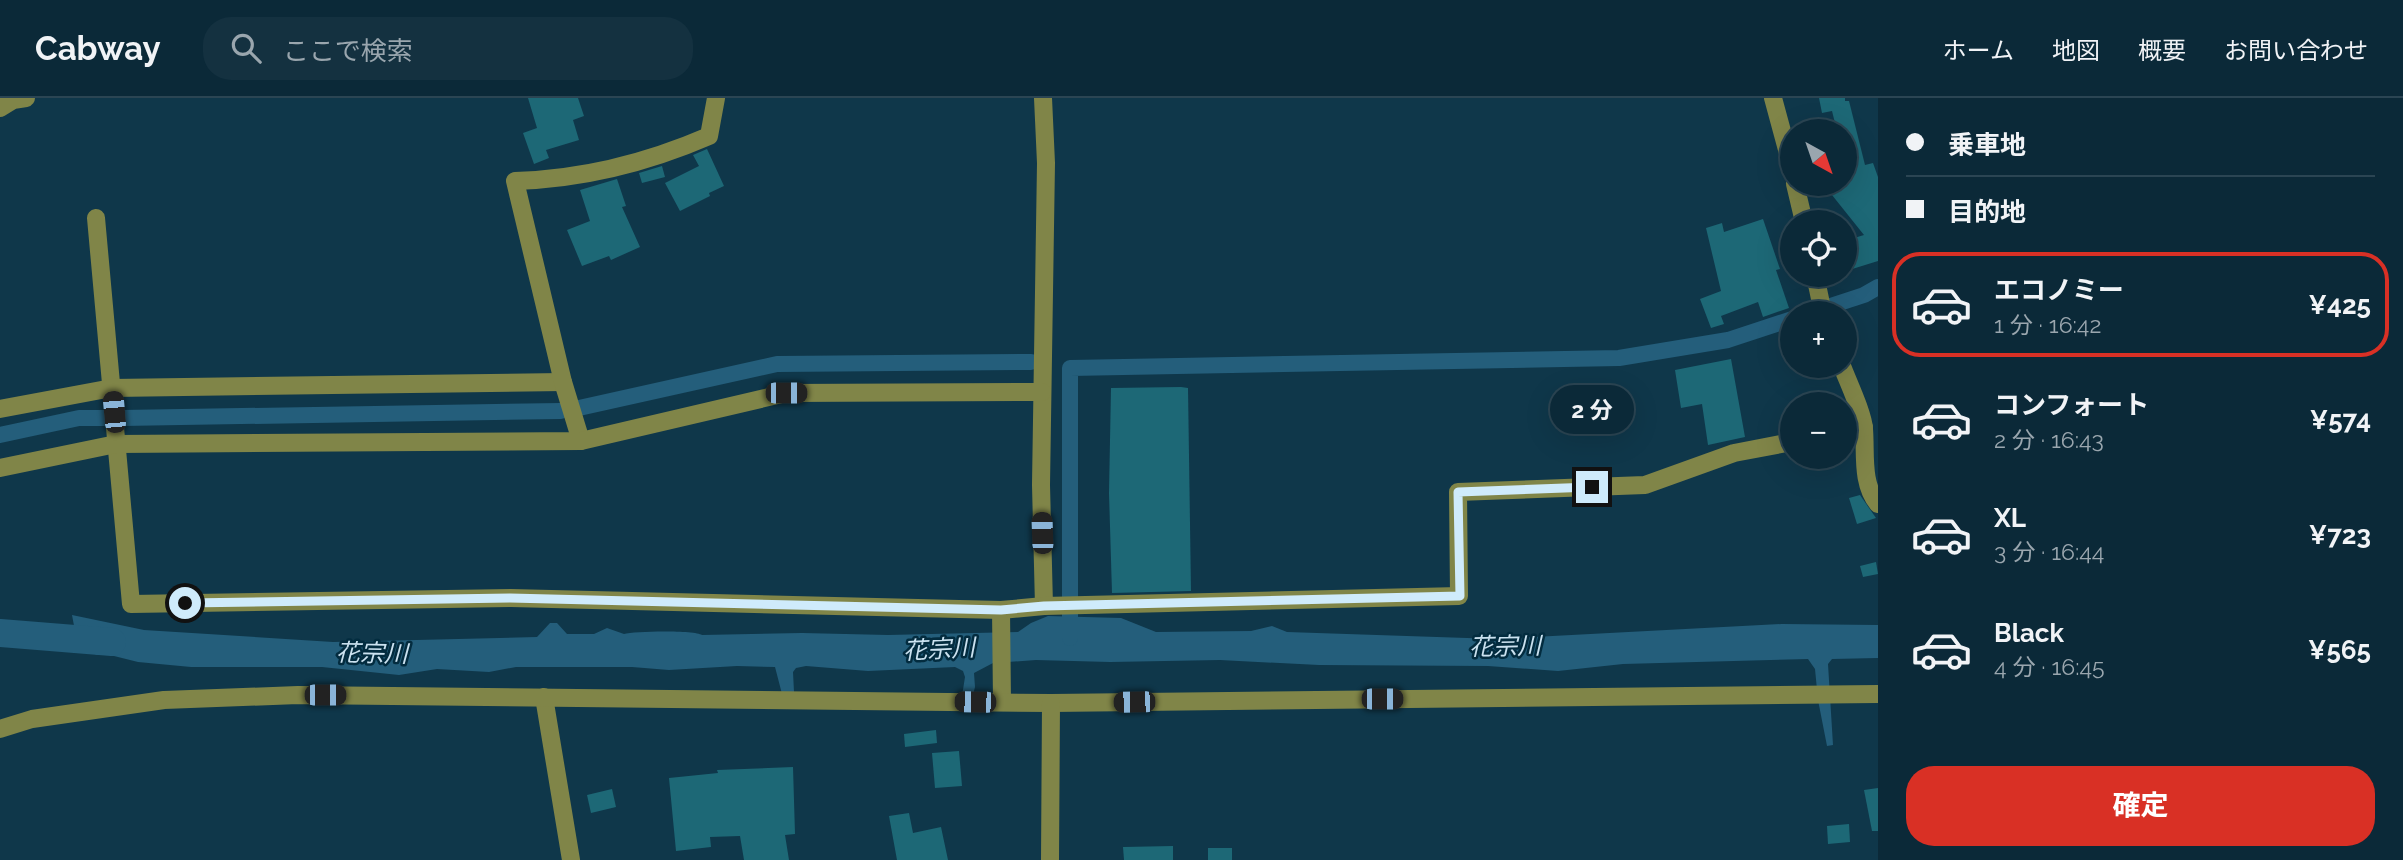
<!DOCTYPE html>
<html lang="ja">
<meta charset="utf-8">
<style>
:root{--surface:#0b2938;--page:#143140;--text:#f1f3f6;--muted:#9aa6ae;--line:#2b4553;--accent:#d93025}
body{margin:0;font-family:Raleway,"Noto Sans JP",sans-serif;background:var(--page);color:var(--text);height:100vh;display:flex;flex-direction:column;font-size:26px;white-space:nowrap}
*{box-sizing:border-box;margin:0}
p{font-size:23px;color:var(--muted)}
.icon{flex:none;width:38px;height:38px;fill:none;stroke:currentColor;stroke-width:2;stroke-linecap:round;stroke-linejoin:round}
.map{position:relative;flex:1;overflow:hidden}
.sheet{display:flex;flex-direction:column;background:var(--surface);width:525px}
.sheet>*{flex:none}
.hud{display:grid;align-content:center;height:154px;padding:0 28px;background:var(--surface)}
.needle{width:46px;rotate:140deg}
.fabs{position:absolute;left:1780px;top:21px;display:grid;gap:14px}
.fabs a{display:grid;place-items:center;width:77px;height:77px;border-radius:50%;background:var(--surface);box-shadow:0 7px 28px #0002,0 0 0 2px var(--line);font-size:35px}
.end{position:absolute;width:32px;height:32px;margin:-16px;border:9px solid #cfebfb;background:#111;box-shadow:0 0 0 4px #111}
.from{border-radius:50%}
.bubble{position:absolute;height:49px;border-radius:24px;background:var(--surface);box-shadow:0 7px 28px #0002,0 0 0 2px var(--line);font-size:23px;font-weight:700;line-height:49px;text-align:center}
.car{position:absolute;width:21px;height:42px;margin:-21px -10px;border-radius:9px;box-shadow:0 0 5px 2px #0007;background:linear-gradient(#222 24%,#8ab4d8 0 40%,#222 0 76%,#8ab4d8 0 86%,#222 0)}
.hud b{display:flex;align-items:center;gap:24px;height:66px;font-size:26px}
.hud b+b{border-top:2px solid var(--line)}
.hud i{width:18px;height:18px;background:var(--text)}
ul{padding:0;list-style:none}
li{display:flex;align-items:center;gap:21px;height:105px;margin:0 14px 10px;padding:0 14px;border:4px solid transparent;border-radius:28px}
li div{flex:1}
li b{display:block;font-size:26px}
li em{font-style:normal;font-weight:700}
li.active{border-color:var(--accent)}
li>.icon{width:63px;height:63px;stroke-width:1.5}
.button{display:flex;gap:14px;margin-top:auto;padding:14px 28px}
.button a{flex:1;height:80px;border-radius:28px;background:var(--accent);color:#fff;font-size:28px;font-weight:700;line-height:80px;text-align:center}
header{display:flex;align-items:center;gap:42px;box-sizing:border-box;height:98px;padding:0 35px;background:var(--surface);border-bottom:2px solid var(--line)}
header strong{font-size:33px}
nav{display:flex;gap:38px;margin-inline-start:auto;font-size:24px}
.search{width:490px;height:63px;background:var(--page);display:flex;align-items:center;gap:18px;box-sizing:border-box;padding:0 24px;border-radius:28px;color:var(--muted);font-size:26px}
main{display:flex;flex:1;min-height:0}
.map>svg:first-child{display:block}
.water{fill:#245e7b}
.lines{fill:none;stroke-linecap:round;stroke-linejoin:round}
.canal{stroke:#245e7b;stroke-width:16}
.river{stroke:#245e7b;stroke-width:28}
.building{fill:#1d6876}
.minor{stroke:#808548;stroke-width:18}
.route{stroke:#cfebfb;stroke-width:9}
.labels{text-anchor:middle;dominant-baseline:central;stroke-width:5;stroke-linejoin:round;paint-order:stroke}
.water-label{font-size:24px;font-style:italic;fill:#cbe2f0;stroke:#032c3f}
</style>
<header>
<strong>Cabway</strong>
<div class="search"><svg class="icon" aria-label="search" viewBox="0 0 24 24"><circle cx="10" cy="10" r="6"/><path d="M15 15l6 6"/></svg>ここで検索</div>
<nav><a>ホーム</a><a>地図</a><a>概要</a><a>お問い合わせ</a></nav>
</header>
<main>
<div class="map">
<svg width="1878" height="762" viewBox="0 0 1878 762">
<rect width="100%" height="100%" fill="#0f374a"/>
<!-- water -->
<path class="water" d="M72,517L144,532L333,544L537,539L550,525H557L567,536H594L607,530L624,536C634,533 695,532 702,537L802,535L888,537L1018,534L1031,525L1048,518L1121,520L1156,534L1251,533L1272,528L1287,534L1497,541L1782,526L1878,527V560L1832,561L1828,566L1833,647L1827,648L1818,602L1815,571L1808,561L1623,566L1558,573L1488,568L1319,567L1220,562L1110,564L1036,562L993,565L974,575L975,589L973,597L962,598L965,579L963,573L955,569L868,573L806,568L796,570L793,574L794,594L782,596L775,569L737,568L669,572L632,569H516L489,574L437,571L399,577L322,569H191L138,564L106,556L97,557L78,549Z"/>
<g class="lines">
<!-- canal -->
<g class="canal">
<polyline points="1809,215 1864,197 1878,189"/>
<polyline points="579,310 777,266 1031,264"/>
<polyline points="122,320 561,313"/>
<polyline points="0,337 79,320 105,320"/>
<polyline points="1070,540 1070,270 1619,260 1728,242 1792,221"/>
</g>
<!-- river -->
<polyline class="river" points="0,535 112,544"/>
</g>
<!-- building -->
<g class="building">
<polygon points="528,0 578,0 584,18 573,22 579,42 546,52 549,60 534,66 523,35 537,30"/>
<polygon points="1819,0 1845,0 1845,3 1849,3 1865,67 1873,65 1878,79 1878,163 1849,172 1844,157 1844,143 1864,137 1828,92 1836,86 1844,86 1844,33 1837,33 1832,13 1822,15"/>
<polygon points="707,51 724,88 709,95 710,98 680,113 665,85 699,68 693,57"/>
<polygon points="662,68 665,79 642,85 639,75"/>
<polygon points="617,81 626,108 622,109 640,149 611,162 609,158 582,168 567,132 590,123 580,92"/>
<polygon points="1763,121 1780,171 1776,172 1789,210 1763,219 1758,204 1721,218 1724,226 1711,230 1700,201 1721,193 1706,130 1722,125 1724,134"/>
<polygon points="1731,261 1745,339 1708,347 1702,306 1681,310 1675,272"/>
<polygon points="1181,289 1188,290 1191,493 1112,495 1109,395 1111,290"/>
<polygon points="1860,397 1876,420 1857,426 1849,400"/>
<polygon points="1876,464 1878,476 1863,479 1860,468"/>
<polygon points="936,632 937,645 905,649 904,636"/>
<polygon points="959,653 962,688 935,690 932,655"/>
<polygon points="793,669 795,736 785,737 789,762 744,762 740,738 710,739 711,749 676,753 669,680 718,675 717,672"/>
<polygon points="1878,690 1878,733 1872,733 1864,692"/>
<polygon points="612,691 616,709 591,715 587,697"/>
<polygon points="909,715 913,735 941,729 948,762 897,762 889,718"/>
<polygon points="1849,726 1850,744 1828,746 1827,728"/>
<polygon points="1173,748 1173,762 1124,762 1123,749"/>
<rect x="1208" y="750" width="24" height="12"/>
</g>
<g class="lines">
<!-- minor -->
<g class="minor">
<polyline points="1043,0 1046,65 1041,387 1044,508"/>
<polyline points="1773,0 1792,70"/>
<polyline points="0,10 13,2 26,0"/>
<polyline points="1795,86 1804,124"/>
<polyline points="96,120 131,506 511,500 1001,512 1044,508 1459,498 1458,394 1645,387 1734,355 1792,344"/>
<polyline points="1815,177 1823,215"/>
<path d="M1842,268C1848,284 1863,315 1864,331C1866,356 1861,385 1878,406"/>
<polyline points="0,311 112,290 563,284"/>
<polyline points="1844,333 1864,329"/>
<path d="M581,343L563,284L515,83C581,81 649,64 709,38L716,0"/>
<polyline points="0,370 116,346 581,343 786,295 1042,294"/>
<polyline points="1001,512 1002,604"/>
<polyline points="544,599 571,762"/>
<polyline points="0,631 32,621 164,602 298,597 1051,605 1878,596"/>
<polyline points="1050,762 1051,605"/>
</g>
</g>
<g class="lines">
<!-- route -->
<polyline class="route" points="185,505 510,500 1001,512 1044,508 1460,498 1458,394 1592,389"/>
</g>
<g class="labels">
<!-- water labels -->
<g class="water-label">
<text transform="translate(1505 548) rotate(-1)">花宗川</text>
<text transform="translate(939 551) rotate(-3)">花宗川</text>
<text transform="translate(372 555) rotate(1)">花宗川</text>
</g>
</g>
</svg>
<div class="fabs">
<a><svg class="needle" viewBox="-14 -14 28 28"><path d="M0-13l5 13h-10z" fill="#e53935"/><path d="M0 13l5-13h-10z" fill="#9aa6ae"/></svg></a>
<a><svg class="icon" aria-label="locate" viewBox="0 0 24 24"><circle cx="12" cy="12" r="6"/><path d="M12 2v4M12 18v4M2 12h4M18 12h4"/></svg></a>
<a>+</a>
<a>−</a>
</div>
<i class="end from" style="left:185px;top:505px"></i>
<i class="end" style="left:1592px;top:389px"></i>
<div class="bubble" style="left:1550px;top:287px;width:84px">2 分</div>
<i class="car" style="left:786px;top:295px;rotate:90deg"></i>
<i class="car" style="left:114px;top:314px;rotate:355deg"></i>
<i class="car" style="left:1042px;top:435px;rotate:358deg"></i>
<i class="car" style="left:325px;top:597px;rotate:90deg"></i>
<i class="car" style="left:1382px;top:601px;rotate:90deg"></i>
<i class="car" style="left:975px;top:604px;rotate:271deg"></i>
<i class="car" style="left:1134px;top:604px;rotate:269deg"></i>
</div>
<section class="sheet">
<div class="hud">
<b><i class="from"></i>乗車地</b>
<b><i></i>目的地</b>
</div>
<ul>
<li class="active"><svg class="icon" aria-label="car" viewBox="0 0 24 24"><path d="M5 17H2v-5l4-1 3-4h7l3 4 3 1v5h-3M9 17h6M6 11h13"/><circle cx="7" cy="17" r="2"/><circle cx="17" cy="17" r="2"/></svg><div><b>エコノミー</b><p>1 分 · 16:42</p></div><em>¥425</em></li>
<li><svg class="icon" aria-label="car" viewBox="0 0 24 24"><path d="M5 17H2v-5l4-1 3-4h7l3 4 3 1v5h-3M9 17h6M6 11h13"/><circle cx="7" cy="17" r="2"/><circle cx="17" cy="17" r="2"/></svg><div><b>コンフォート</b><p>2 分 · 16:43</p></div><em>¥574</em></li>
<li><svg class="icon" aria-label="car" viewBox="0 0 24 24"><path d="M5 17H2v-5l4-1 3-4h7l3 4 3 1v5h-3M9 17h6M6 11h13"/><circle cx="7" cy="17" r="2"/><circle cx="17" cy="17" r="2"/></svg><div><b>XL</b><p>3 分 · 16:44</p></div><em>¥723</em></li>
<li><svg class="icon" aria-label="car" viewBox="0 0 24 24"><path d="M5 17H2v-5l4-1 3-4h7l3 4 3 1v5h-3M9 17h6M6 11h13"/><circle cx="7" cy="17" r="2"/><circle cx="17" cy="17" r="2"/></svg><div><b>Black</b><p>4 分 · 16:45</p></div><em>¥565</em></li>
</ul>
<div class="button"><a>確定</a></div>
</section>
</main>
